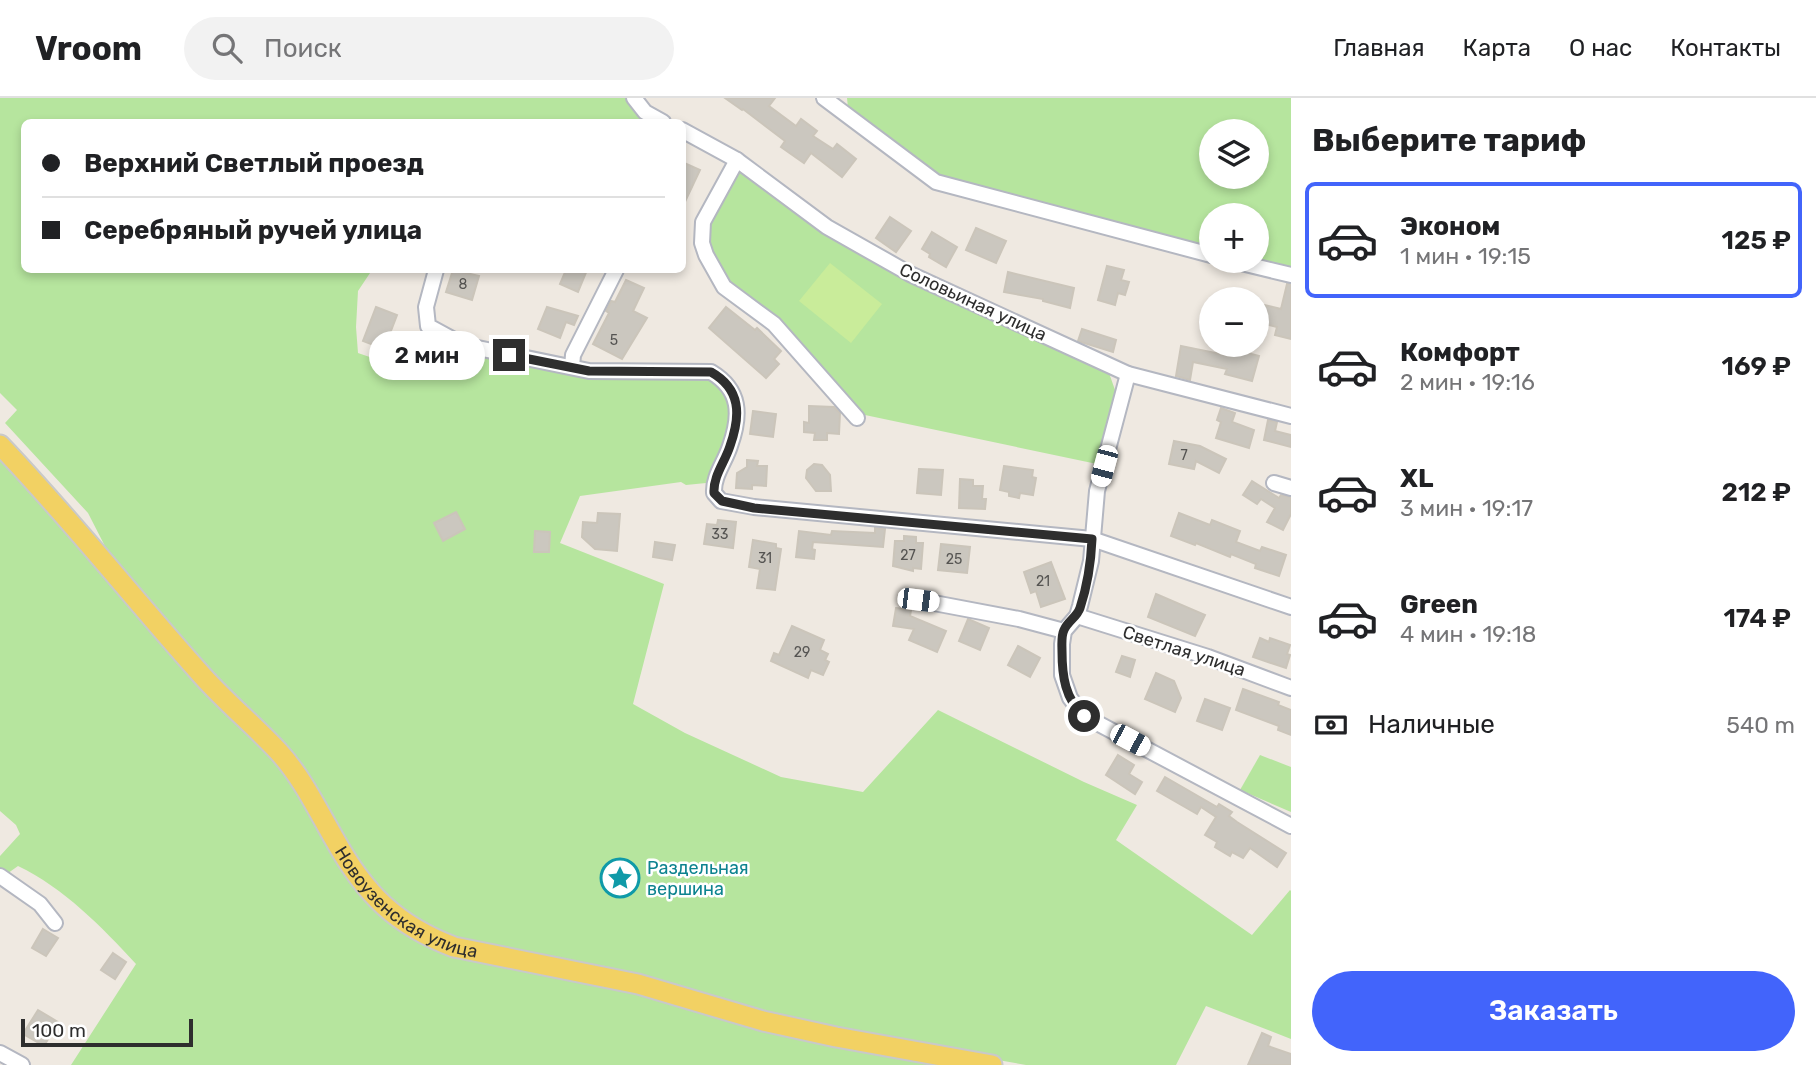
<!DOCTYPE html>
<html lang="ru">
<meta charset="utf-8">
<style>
:root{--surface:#fff;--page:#f2f2f2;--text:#202124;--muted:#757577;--line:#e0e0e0;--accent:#4264fb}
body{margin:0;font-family:Rubik,sans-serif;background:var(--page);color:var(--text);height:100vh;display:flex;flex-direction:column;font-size:26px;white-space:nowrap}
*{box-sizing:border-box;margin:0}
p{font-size:23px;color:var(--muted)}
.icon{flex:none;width:38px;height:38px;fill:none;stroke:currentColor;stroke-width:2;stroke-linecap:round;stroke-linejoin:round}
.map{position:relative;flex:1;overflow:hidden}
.sheet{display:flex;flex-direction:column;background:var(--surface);width:525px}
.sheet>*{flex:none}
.top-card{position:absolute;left:21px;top:21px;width:665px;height:154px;border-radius:10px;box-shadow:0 4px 10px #0003;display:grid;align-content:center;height:154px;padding:0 21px;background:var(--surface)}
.buttons{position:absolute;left:1199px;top:21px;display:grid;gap:14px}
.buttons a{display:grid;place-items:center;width:70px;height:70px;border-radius:50%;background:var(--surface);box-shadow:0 4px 10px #0003;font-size:35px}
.scale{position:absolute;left:21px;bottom:18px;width:172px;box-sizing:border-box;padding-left:7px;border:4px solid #2e2e2e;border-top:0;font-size:19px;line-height:24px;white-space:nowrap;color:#2e2e2e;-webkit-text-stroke:5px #fff;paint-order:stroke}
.end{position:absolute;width:32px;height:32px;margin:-16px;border:9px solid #2e2e2e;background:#fff;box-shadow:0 0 0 4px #fff}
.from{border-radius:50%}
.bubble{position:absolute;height:49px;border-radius:24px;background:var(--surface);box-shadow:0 4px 10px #0003;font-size:23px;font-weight:600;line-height:49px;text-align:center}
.car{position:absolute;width:21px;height:42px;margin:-21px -10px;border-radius:9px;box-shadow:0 0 5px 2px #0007;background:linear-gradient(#fff 24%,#345 0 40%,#fff 0 76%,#345 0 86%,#fff 0)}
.top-card b{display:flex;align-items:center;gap:24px;height:66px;font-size:26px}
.top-card b+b{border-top:2px solid var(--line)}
.top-card i{width:18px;height:18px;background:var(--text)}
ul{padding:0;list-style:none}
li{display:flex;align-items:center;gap:21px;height:116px;margin:0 14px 10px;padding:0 7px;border:4px solid transparent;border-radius:10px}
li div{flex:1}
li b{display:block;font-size:26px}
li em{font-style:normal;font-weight:600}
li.selected{border-color:var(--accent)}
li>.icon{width:63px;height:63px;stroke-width:1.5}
h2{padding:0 21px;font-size:32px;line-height:84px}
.pay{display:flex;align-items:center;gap:18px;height:77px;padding:0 21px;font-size:26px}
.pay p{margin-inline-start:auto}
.button{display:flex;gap:14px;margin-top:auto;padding:14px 21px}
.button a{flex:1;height:80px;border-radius:42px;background:var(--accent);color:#fff;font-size:28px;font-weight:600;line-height:80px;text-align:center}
header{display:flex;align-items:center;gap:42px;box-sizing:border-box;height:98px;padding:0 35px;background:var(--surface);border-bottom:2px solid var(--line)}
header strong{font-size:33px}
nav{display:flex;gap:38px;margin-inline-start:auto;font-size:24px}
.search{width:490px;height:63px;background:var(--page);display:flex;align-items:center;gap:18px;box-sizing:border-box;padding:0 24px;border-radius:38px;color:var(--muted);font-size:26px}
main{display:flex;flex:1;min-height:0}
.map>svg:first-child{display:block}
.green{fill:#b6e59e;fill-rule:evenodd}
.pitch{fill:#c9ec9a}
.building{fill:#cbc7bf;stroke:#cbc5ba;stroke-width:2}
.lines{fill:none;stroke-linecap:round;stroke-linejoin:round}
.minor-casing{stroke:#b4b7c1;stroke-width:18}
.major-casing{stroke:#c9c9c9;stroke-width:23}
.minor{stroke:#fff;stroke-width:14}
.major{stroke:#f2d163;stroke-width:19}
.route{stroke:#2e2e2e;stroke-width:9}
.labels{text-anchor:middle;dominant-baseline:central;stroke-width:5;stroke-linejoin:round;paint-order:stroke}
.number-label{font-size:14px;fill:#555452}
.street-label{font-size:18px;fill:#2e2e2e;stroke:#fff}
.culture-label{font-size:18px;fill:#0d838f;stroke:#fff;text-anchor:start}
</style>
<header>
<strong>Vroom</strong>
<div class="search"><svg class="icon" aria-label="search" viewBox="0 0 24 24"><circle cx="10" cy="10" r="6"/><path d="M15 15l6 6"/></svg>Поиск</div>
<nav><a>Главная</a><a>Карта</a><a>О нас</a><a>Контакты</a></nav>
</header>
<main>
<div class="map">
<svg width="1291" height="967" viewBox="0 0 1291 967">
<rect width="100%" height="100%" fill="#efe9e1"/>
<!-- green -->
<g class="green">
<path d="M0,0H629L655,24H24V172H372L358,193L356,229L358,255L428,279L463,255L590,278L710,281C753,307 720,351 706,385L686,387L681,384L580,398L560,445L664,486L633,606L685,635L781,679L863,694L938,612L1084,684L1137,707L1116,742L1252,837L1290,792L1291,793V941L1206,908L1176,967H1026L837,934L455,841L426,831L375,790L204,571L109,456L88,415L5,325L17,312L0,295Z"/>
<path d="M847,0H1291V170L1257,161L1256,117H1211V149L942,81L848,10ZM1211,33H1256V79H1211Z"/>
<polygon points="739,73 745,74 908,183 1109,275 1115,292 1097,366 865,317 778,222 729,184 710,155 706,126"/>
<path d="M0,359L274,657L394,827L635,893L956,967H71L136,866C102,829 64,790 18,768L4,778L0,774V758L20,736L16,727L0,713Z"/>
<polygon points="1260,657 1291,669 1291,714 1240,692"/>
</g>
<!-- pitch -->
<polygon class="pitch" points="830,165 882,206 851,245 799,203"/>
<!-- building -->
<g class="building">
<polygon points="725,0 775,0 769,8 796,28 801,21 817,33 813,38 833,51 837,46 856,61 842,79 811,55 804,65 781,49 785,43 743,11 742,12"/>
<polygon points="682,64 700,72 682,110"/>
<polygon points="890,119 911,133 896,154 876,140"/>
<polygon points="976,130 1006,143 996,165 966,152"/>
<polygon points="932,134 957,149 946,169 929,159 930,156 922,151"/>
<polygon points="1107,168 1124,172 1121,182 1129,184 1125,197 1118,195 1115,207 1098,202"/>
<polygon points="453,172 479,178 472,202 446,194"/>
<polygon points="566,172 587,172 578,194 560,186"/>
<polygon points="1008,174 1074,190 1070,210 1043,203 1043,201 1004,194"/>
<polygon points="626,182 644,190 633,213 647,220 622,261 593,246 609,215 606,213 611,203 615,204"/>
<polygon points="1287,186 1291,186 1291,241 1275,237 1277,229 1256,224 1256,205 1281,211"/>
<polygon points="376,209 397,217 384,251 363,243"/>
<polygon points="547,209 578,218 574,227 566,224 560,240 538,231"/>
<polygon points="726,209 755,232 757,230 781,253 774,261 779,266 766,280 709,230"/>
<polygon points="1082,231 1116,242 1113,254 1078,243"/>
<polygon points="426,240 446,249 442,261 421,253"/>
<polygon points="1181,248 1230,258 1232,251 1259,258 1252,283 1225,276 1227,271 1193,264 1190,282 1176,278"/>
<polygon points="809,308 834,309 840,315 839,336 827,335 827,342 814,342 815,335 804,334 804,324 809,325"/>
<polygon points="1221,310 1235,315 1232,324 1254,332 1249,350 1216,340 1221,324 1217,322"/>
<polygon points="753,313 776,316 773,339 750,336"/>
<polygon points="1268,322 1277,324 1275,333 1291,337 1291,349 1264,342"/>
<polygon points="1174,343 1200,348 1226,361 1219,375 1196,363 1194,371 1169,366"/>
<polygon points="747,362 758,363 757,368 767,368 766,388 752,387 752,391 736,390 737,375 747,369"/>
<polygon points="814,366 822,367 830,377 831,393 816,393 806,380 807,372"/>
<polygon points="1004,368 1033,372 1032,379 1036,380 1033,397 1020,395 1019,400 1009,398 1009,394 1000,392"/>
<polygon points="919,371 943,372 941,397 917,395"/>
<polygon points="960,381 973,382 973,388 983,388 982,401 986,401 985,411 959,410"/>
<polygon points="1252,383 1279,400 1281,397 1291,399 1291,416 1283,432 1267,424 1275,410 1261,401 1257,406 1243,397"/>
<polygon points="456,414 465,431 443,443 434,425"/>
<polygon points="598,415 620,416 617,453 595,451 582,439 583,424 597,425"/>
<polygon points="1179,415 1210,427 1212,422 1240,433 1236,444 1260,453 1262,449 1286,457 1279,478 1255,470 1256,466 1231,456 1230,459 1196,445 1195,447 1171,438"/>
<polygon points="718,422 736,424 733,450 704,446 707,426 717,427"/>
<polygon points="875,430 885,431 883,449 813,444 812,451 815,452 814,461 796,459 799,433 831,437 832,433 875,435"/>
<polygon points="535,433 550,434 549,454 534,454"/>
<polygon points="904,438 916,439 916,445 923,445 921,471 913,470 913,473 893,468 895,443 904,443"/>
<polygon points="753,442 776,446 776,450 781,451 775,492 757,490 760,471 749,469"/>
<polygon points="655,444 675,447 672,462 653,459"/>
<polygon points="941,446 970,449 967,475 938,472"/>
<polygon points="1051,464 1065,501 1041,509 1036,493 1031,495 1024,474"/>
<polygon points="1156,496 1205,517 1195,538 1148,519"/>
<polygon points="896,510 911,512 910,518 946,533 937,554 909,542 914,531 893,528"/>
<polygon points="968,521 989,530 980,552 959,543"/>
<polygon points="792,528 824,542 820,552 828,556 825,562 829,564 823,577 811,572 808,580 771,563 774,555 779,557"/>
<polygon points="1260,540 1269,544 1270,540 1290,547 1287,556 1290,557 1286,570 1253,559"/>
<polygon points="1018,548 1040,560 1030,579 1008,567"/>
<polygon points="1122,558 1135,562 1130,579 1116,574"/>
<polygon points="1156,575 1174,583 1181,600 1175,614 1145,601"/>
<polygon points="1243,591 1279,604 1278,607 1291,612 1291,637 1278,632 1279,628 1236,612"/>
<polygon points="1205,601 1230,610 1222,632 1197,623"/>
<polygon points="1118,657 1134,667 1129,676 1142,684 1135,696 1106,677"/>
<polygon points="1165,679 1217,709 1219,706 1232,714 1229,718 1237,724 1286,755 1277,769 1250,750 1243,760 1232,754 1230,758 1215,749 1217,744 1205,737 1216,719 1201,709 1197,716 1157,693"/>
<polygon points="43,831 58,840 46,858 32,850"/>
<polygon points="113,855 126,864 115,881 101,872"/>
<polygon points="38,912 58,924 44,948 23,936"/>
<polygon points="1262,935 1271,939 1268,948 1291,956 1291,967 1248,967"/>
</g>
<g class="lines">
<defs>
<g id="minor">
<polyline points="634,0 645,14 663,24"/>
<polyline points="824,0 936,84 1211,157"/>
<polyline points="682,32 737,62 827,129 910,176 1128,276 1291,318"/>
<polyline points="737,62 703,124 702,145 706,157 724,189 774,226 857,320"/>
<polyline points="1233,163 1291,177"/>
<path d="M436,172L426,209L428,228L463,247L589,273L711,274C741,292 741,317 730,348C725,364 713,378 714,395L721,403L754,409L1092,441L1291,509"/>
<polyline points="572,269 573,257 616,172"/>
<polyline points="1128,276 1097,393 1091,463 1080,508 1077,518 1064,533 1062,546 1062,577 1070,600 1084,618 1291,728"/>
<polyline points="1274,385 1291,390"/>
<polyline points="918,502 1019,521 1064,533"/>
<polyline points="1077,518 1208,559 1291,590"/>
<polyline points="0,778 40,806 55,825"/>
<polyline points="0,955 22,967"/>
</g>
<g id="major">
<path id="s1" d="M0,347C70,420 132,499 199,574C223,602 253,626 278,653C302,679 317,711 335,742C365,796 396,827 454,849L638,886L763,923L836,939L992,967"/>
</g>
</defs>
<!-- minor casing -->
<use href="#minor" class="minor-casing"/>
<!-- major casing -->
<use href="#major" class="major-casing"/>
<!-- minor -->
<use href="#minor" class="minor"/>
<!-- major -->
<use href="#major" class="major"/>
</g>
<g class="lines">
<!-- route -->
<path class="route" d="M509,257L589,273L711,274C741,291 741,317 730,348C725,364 713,378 714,395L722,403L754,410L1092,441C1091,464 1087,489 1080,510C1077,519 1068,523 1064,532C1061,538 1062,547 1062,553C1062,578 1065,601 1084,618"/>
</g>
<!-- icons -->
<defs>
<symbol id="sight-ring" viewBox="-11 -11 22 22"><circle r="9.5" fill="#fff" stroke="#0f9aa8" stroke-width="1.5"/><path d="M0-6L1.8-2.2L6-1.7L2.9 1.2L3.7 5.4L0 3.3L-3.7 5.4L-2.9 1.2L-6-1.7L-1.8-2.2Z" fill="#0f9aa8"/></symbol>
</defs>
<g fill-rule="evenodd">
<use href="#sight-ring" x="598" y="758" width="44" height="44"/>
</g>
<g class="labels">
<!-- number labels -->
<g class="number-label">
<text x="463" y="186">8</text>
<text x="614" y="242">5</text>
<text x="1184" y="357">7</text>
<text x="720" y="436">33</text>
<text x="908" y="457">27</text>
<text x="765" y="460">31</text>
<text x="954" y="461">25</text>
<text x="1043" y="483">21</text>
<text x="802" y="554">29</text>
</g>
<!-- street labels -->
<g class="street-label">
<text transform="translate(973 204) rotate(25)">Соловьиная улица</text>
<text transform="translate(1184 553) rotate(18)">Светлая улица</text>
<text stroke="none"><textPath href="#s1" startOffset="618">Новоузенская улица</textPath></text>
</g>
<!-- culture labels -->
<g class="culture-label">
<text x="647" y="770">Раздельная<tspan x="647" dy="21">вершина</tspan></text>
</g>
</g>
</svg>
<div class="buttons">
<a><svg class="icon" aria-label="layers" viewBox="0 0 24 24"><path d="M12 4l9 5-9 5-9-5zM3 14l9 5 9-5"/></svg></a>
<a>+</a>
<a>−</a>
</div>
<div class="scale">100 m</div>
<i class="end from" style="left:1084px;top:618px"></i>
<i class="end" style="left:509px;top:257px"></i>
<div class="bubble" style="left:369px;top:233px;width:116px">2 мин</div>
<i class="car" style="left:1104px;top:368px;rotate:195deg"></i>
<i class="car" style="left:918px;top:502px;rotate:97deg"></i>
<i class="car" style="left:1130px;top:642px;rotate:118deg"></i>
<div class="top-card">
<b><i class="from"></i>Верхний Светлый проезд</b>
<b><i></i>Серебряный ручей улица</b>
</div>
</div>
<section class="sheet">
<h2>Выберите тариф</h2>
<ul>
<li class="selected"><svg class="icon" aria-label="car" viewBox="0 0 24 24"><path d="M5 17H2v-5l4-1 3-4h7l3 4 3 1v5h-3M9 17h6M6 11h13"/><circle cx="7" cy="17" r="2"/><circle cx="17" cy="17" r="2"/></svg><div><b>Эконом</b><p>1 мин · 19:15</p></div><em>125 ₽</em></li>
<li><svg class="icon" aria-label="car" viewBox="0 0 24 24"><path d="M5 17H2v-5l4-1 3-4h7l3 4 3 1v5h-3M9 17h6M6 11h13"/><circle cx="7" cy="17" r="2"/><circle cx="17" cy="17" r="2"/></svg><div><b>Комфорт</b><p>2 мин · 19:16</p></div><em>169 ₽</em></li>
<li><svg class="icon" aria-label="car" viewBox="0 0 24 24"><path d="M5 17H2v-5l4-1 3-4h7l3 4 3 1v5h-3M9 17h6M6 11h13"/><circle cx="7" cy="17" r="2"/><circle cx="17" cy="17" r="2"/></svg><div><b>XL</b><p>3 мин · 19:17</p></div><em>212 ₽</em></li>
<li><svg class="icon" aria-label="car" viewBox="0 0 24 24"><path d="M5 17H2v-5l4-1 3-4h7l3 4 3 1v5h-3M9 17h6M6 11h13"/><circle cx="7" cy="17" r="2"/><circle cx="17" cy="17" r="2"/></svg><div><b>Green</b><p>4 мин · 19:18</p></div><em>174 ₽</em></li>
</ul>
<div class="pay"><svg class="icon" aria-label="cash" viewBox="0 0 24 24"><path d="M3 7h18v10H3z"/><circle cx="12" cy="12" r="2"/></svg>Наличные<p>540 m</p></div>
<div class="button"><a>Заказать</a></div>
</section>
</main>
